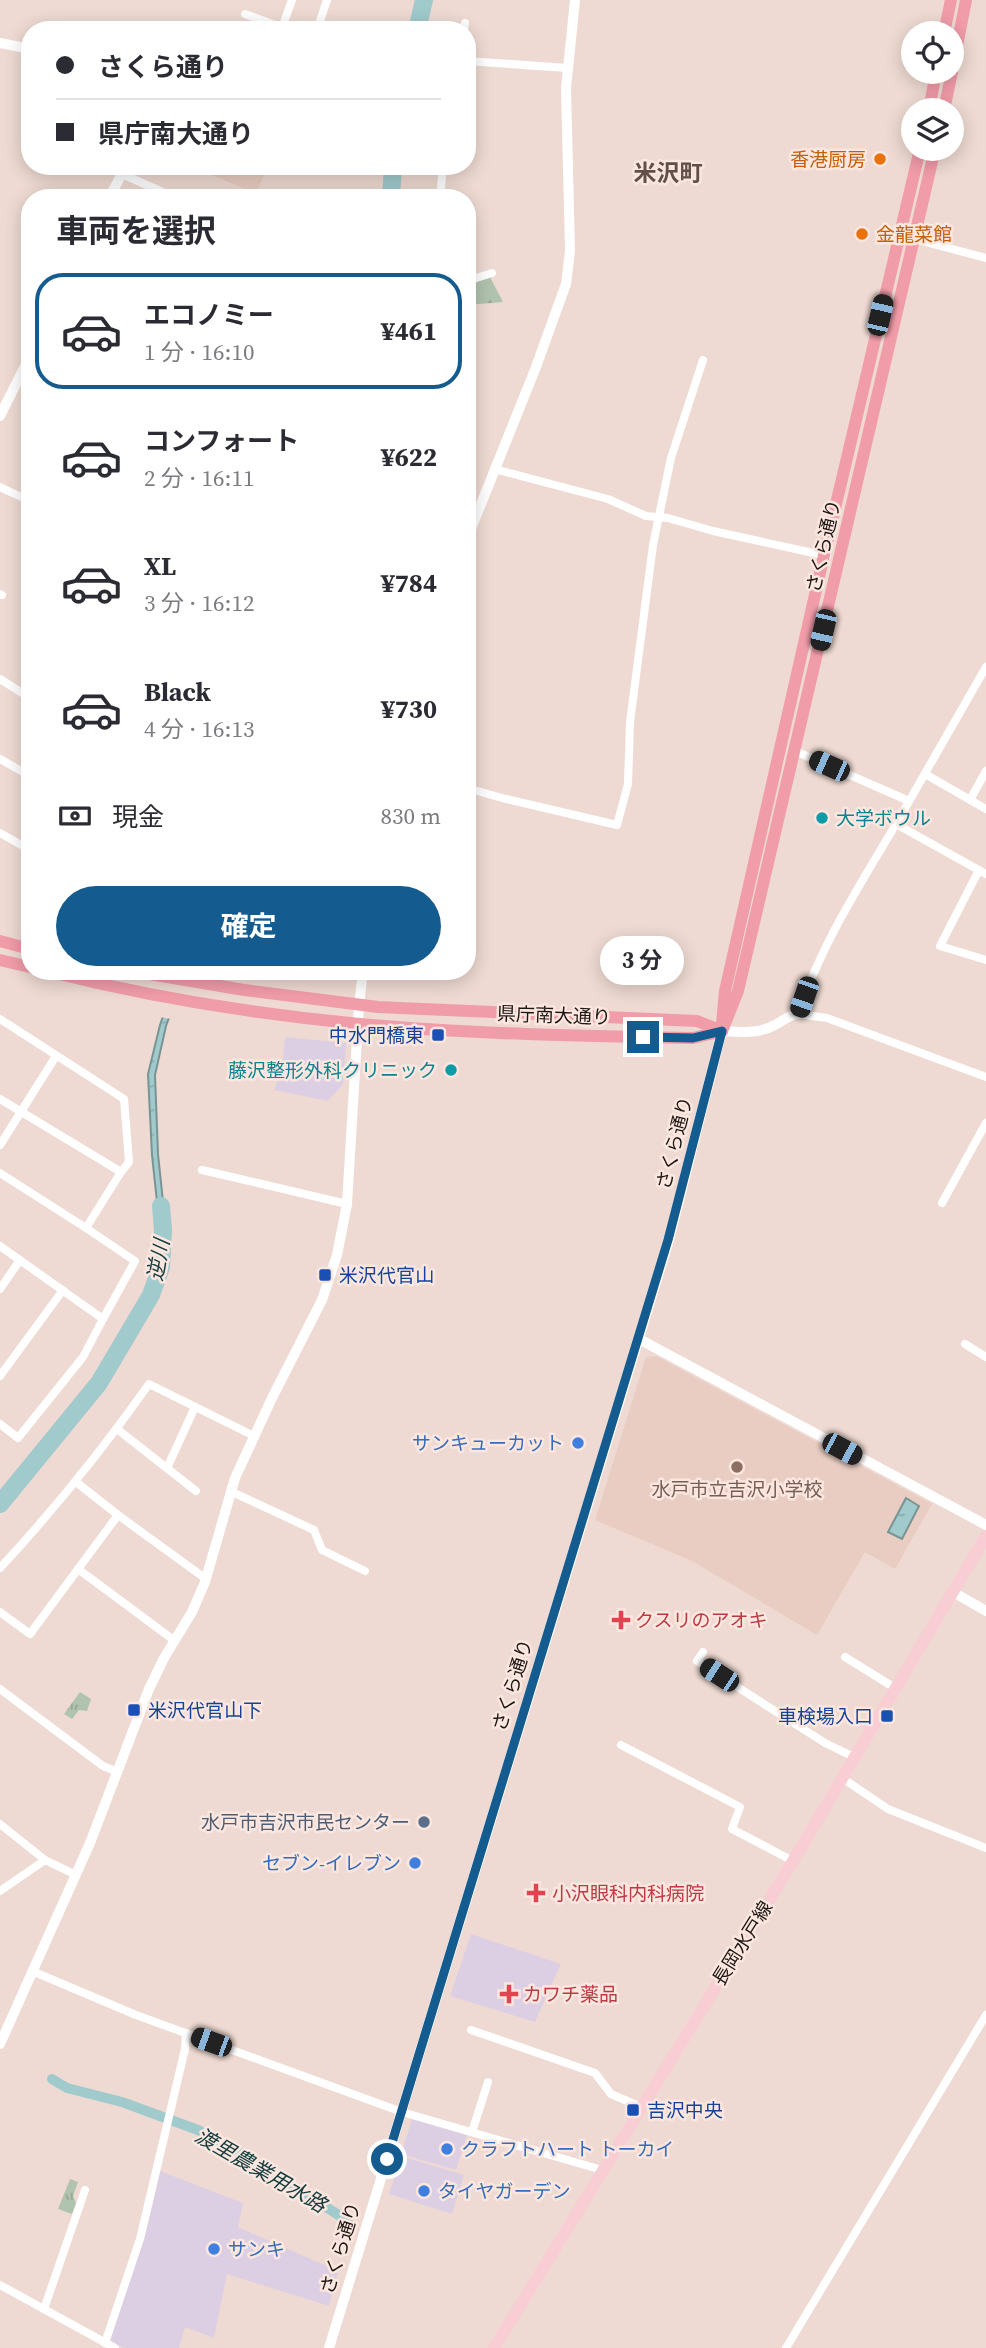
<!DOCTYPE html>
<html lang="ja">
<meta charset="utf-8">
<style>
:root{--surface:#fff;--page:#f7f7f7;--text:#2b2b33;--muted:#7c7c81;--line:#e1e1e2;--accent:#145b8f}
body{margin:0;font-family:"Source Serif 4","Noto Sans JP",serif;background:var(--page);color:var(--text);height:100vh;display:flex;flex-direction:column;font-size:26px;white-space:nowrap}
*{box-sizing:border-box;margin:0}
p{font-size:23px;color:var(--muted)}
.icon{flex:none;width:38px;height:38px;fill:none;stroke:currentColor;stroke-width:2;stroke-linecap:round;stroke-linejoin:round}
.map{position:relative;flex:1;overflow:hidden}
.panel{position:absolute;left:21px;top:189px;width:455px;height:791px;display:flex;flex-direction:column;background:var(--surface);border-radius:28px;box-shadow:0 4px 18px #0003}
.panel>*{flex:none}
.hud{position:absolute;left:21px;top:21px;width:455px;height:154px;border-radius:28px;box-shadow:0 4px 18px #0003;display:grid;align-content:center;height:154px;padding:0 35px;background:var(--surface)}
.tools{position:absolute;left:901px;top:21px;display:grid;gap:14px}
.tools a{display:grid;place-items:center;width:63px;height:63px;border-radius:50%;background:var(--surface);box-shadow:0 4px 18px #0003;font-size:35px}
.end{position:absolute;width:32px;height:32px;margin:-16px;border:9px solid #145b8f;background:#fff;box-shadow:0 0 0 4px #fff}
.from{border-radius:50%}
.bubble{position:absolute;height:49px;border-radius:24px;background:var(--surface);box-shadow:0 4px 18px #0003;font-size:23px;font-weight:700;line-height:49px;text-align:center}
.car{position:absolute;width:21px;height:42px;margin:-21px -10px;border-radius:9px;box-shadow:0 0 5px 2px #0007;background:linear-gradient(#222 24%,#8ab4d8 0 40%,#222 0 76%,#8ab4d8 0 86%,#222 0)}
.hud b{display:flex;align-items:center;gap:24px;height:66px;font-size:26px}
.hud b+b{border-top:2px solid var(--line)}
.hud i{width:18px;height:18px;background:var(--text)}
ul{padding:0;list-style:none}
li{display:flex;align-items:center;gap:21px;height:116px;margin:0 14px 10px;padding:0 21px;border:4px solid transparent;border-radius:28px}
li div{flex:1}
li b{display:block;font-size:26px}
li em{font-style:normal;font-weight:700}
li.selected{border-color:var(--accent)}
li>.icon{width:63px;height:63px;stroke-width:1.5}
h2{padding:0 35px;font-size:32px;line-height:84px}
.pay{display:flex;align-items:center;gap:18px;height:77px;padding:0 35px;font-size:26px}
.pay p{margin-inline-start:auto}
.button{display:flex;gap:14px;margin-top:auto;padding:14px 35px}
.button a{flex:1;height:80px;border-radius:42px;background:var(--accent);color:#fff;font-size:28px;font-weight:700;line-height:80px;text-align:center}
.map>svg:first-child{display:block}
.commercial{fill:#ddcfe3}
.built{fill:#e9cdc2}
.forest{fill:url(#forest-firs)}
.park{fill:url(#park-tufts)}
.water{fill:url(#water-ripples);stroke:#799495;stroke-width:2}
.pier{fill:#eedad2}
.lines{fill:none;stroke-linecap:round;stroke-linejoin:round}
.canal{stroke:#a0cacc;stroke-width:10}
.river{stroke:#a0cacc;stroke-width:18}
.minor{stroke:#fff;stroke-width:8}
.tertiary{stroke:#fff;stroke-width:10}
.secondary{stroke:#f8ced4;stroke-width:12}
.primary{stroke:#f19ca9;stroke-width:12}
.route{stroke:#145b8f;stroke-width:9}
.food-dot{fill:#e8710a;stroke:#fbe7df;stroke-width:2.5}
.culture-dot{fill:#0f9aa8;stroke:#fbe7df;stroke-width:2.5}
.transit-dot{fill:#1a4fb4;stroke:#fbe7df;stroke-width:2.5}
.shop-dot{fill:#3f7fe0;stroke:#fbe7df;stroke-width:2.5}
.education-dot{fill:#8d6e63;stroke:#fbe7df;stroke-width:2.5}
.health-dot{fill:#e0444e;stroke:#fbe7df;stroke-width:2.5}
.service-dot{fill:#5c6f8a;stroke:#fbe7df;stroke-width:2.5}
.labels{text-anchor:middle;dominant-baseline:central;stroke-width:5;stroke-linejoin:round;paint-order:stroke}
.food-label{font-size:19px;fill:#c56008;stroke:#fbe7df;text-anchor:end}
.street-label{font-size:19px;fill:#1e1714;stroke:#fbe7df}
.culture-label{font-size:19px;fill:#0d838f;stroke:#fbe7df;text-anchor:start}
.transit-label{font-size:19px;fill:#164399;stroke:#fbe7df;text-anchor:start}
.shop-label{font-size:19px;fill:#366cbe;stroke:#fbe7df;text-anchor:start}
.education-label{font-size:19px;fill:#785e54;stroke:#fbe7df}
.health-label{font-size:19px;fill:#be3a42;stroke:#fbe7df;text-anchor:start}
.service-label{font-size:19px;fill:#4e5e75;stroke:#fbe7df;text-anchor:end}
.water-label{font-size:21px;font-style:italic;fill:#143c3e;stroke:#fbe7df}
.quarter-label{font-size:23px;font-weight:bold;fill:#61504a;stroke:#fbe7df}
</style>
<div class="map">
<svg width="986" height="2348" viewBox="0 0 986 2348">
<defs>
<pattern id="forest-firs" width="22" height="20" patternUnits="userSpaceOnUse" patternTransform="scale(1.75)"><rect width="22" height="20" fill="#b0c3ae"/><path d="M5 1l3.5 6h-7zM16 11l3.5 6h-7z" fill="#97a795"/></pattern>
<pattern id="park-tufts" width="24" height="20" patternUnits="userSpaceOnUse" patternTransform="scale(1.75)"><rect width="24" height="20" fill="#b0c3ae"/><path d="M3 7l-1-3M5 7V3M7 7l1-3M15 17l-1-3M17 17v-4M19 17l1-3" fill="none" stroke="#97a795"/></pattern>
<pattern id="water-ripples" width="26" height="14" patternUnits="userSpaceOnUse" patternTransform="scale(1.75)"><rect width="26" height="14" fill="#a0cacc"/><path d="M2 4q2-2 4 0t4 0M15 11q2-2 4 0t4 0" fill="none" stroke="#89adae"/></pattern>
</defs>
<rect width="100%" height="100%" fill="#eedad2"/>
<!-- commercial -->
<g class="commercial">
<polygon points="285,1037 346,1043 343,1084 328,1101 274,1090 282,1070"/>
<polygon points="471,1934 561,1964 535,2022 450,1996"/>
<polygon points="412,2119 467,2135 456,2170 401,2154"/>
<polygon points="401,2156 464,2175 452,2214 389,2194"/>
<polygon points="160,2171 243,2203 238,2227 338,2271 329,2306 227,2274 214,2338 185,2327 179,2348 123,2348 110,2340 148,2224"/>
</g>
<!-- built -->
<g class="built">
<polygon points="192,166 268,166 256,194"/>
<polygon points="656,1356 932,1504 895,1569 865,1552 817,1635 692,1561 595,1520 646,1357"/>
</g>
<!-- forest -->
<polygon class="forest" points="490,277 503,302 467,305 467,285"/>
<!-- park -->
<g class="park">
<polygon points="80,1692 91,1699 87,1711 79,1710 72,1719 64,1714"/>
<polygon points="70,2179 78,2182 73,2196 76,2203 72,2214 58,2209"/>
</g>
<!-- water -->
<g class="water">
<polygon points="179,971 186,971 166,1026 155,1075 158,1154 166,1230 160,1230 152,1155 148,1074 160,1025"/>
<polygon points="906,1498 919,1506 902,1539 888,1532"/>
</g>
<!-- pier -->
<polygon class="pier" points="175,971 189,971 172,1019 159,1017"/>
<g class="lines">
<!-- canal -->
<polyline class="canal" points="52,2079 67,2088 122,2102 198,2130 239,2152 348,2221"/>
<!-- river -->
<g class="river">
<polyline points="417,30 424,0"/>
<polyline points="391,198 393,166"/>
<polyline points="0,1504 99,1383 151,1295 161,1267 163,1230 161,1206"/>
</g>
<!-- minor -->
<g class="minor">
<polyline points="245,14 278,26 283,25 292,0"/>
<polyline points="317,30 327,0"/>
<polyline points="464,30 465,23"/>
<polyline points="467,61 567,68"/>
<polyline points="122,174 176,198"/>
<polyline points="440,198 443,166"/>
<polyline points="899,235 986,258"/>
<polyline points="467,281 492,273"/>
<polyline points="494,469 608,499 646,516 668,518 713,531 827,556"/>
<polyline points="0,487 30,501"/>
<polyline points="0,594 2,595"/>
<path d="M986,667C956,719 926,772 896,824C858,888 822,943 798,1014L827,1018L986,1077"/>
<polyline points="0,679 30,698"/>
<polyline points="795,751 909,801"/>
<polyline points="0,759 30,776"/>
<polyline points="925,774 986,809"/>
<polyline points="467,788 502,798 617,825 628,784 630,722 653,545 671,458 703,360"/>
<polyline points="970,800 986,771"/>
<polyline points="896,824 986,874"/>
<polyline points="0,833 30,850"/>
<polyline points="979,870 940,946 986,960"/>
<polyline points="0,1019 124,1099 129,1162 121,1172"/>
<polyline points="0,1099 121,1172 86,1228 0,1173"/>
<polyline points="0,1145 56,1056"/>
<polyline points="202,1170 347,1204"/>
<polyline points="942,1203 986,1123"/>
<polyline points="86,1228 135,1261 103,1319"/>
<polyline points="0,1246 103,1319 83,1357 18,1438 0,1424"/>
<polyline points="0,1289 20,1260"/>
<polyline points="965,1344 986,1357"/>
<polyline points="0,1376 63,1290"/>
<polyline points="117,1429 196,1491"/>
<polyline points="167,1468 195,1407"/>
<polyline points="230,1491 314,1530 322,1550 365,1571"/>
<polyline points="118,1515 206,1579"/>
<path d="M0,1568C54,1510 103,1449 149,1384L254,1436"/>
<polyline points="78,1569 175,1641"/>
<polyline points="0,1612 30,1634 118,1515 76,1482"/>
<polyline points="703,1652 697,1661 825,1743 854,1757"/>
<polyline points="845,1657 895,1688"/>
<polyline points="0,1689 103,1766 118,1772"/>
<polyline points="621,1745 740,1807 732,1829 793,1861"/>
<polyline points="842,1778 888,1809 986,1848"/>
<polyline points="0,1824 45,1860"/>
<polyline points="0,1891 45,1860 76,1875"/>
<polyline points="32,1971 136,2015 402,2112 602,2170"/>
<polyline points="471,2030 595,2073 611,2094 641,2107"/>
<polyline points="472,2132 488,2082"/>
<polyline points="0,2285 115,2348"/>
<polyline points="44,2309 85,2190"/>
<polyline points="105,2343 140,2239 185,2049 186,2033"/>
<polyline points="786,2348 986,2015"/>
</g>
<!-- tertiary -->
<g class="tertiary">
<polyline points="0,43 30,49"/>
<polyline points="109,198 126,166"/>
<polyline points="0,416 30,356"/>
<polyline points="467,539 536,367 566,284 570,251 566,88 575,0"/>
<polyline points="639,1339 986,1525"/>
<polyline points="953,1592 986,1611"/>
<polyline points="0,2044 90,1843 149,1689 164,1658 192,1612 205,1582 235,1478 272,1398 322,1300 337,1255 347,1204 359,1005 363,971"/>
<path d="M329,2348L669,1240L722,1031C739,1032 757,1034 773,1026C782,1022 788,1015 798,1014"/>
</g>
<!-- secondary -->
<polyline class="secondary" points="494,2348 793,1861 986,1536"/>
<!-- primary -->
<g class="primary">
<polyline points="944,33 951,0"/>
<polyline points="952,71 966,0"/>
<polyline points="929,110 936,72"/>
<polyline points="944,110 952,72"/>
<polyline points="0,941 30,949"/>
<polyline points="0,960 30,967"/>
<path d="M47,971C149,997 255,1014 360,1024C471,1034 582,1036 693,1038L722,1031"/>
<polyline points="132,971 244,990 378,1007 697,1021 722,1031"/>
<polyline points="722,1024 725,991 824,555 920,149"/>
<polyline points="722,1031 738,991 935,149"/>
</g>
</g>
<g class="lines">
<!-- route -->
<polyline class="route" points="387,2159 668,1240 722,1031 693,1038 643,1037"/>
</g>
<!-- markers -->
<g class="food-dot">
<circle cx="880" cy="159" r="7"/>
<circle cx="862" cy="234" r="7"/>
</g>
<g class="culture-dot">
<circle cx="822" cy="818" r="7"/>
<circle cx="451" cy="1070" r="7"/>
</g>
<g class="transit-dot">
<rect x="431" y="1028" width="14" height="14" rx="3.5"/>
<rect x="318" y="1268" width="14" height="14" rx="3.5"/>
<rect x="127" y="1703" width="14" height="14" rx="3.5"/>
<rect x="880" y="1709" width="14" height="14" rx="3.5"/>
<rect x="626" y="2103" width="14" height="14" rx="3.5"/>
</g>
<g class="shop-dot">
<circle cx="578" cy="1443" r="7"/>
<circle cx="415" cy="1863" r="7"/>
<circle cx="447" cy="2149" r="7"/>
<circle cx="424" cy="2191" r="7"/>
<circle cx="214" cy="2249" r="7"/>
</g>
<circle class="education-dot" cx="737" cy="1467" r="7"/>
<g class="health-dot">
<path d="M617.5 1609.5h7v7h7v7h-7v7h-7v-7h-7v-7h7z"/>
<path d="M532.5 1882.5h7v7h7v7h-7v7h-7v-7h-7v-7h7z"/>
<path d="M505.5 1983.5h7v7h7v7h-7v7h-7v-7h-7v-7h7z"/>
</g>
<circle class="service-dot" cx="424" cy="1822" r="7"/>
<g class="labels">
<!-- food labels -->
<g class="food-label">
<text x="866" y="159">香港厨房</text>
<text x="876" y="234" text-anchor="start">金龍菜館</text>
</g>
<!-- street labels -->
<g class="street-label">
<text transform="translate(823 546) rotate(-77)">さくら通り</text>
<text transform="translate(554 1015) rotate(2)">県庁南大通り</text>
<text transform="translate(674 1143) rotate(-76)">さくら通り</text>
<text transform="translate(512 1685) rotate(-73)">さくら通り</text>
<text transform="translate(742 1943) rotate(-58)">長岡水戸線</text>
<text transform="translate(340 2248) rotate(-73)">さくら通り</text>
</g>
<!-- culture labels -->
<g class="culture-label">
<text x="836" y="818">大学ボウル</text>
<text x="437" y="1070" text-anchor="end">藤沢整形外科クリニック</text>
</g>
<!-- transit labels -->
<g class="transit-label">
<text x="424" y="1035" text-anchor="end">中水門橋東</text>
<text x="339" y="1275">米沢代官山</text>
<text x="148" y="1710">米沢代官山下</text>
<text x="873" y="1716" text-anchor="end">車検場入口</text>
<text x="647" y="2110">吉沢中央</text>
</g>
<!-- shop labels -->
<g class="shop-label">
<text x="564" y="1443" text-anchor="end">サンキューカット</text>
<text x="401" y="1863" text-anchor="end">セブン-イレブン</text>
<text x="461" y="2149">クラフトハート トーカイ</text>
<text x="438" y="2191">タイヤガーデン</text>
<text x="228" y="2249">サンキ</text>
</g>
<!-- education labels -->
<g class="education-label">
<text x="737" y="1489">水戸市立吉沢小学校</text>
</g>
<!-- health labels -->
<g class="health-label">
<text x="635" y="1620">クスリのアオキ</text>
<text x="552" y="1893">小沢眼科内科病院</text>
<text x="523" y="1994">カワチ薬品</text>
</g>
<!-- service labels -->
<g class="service-label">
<text x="410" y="1822">水戸市吉沢市民センター</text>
</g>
<!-- water labels -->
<g class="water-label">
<text transform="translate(158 1260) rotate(-80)">逆川</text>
<text transform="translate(261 2170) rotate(30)">渡里農業用水路</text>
</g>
<!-- quarter labels -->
<g class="quarter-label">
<text x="668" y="173">米沢町</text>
</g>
</g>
</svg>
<div class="tools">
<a><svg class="icon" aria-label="locate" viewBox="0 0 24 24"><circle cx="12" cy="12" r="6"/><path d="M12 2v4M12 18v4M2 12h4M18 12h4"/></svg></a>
<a><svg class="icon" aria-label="layers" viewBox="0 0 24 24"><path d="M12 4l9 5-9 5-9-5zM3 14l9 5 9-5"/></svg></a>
</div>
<i class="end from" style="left:387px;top:2159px"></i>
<i class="end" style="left:643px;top:1037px"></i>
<div class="bubble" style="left:600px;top:936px;width:84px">3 分</div>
<i class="car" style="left:880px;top:315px;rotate:13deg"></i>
<i class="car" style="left:823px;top:630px;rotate:193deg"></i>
<i class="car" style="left:829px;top:766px;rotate:294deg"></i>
<i class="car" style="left:804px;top:997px;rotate:199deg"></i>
<i class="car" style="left:842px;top:1449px;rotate:118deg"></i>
<i class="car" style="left:719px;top:1675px;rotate:303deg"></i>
<i class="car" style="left:211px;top:2042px;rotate:290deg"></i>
<div class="hud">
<b><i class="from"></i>さくら通り</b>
<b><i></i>県庁南大通り</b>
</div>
<section class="panel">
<h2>車両を選択</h2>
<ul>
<li class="selected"><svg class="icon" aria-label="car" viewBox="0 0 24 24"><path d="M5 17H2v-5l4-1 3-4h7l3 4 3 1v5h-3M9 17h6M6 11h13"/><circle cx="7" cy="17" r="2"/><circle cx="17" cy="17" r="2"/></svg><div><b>エコノミー</b><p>1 分 · 16:10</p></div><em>¥461</em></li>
<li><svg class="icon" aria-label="car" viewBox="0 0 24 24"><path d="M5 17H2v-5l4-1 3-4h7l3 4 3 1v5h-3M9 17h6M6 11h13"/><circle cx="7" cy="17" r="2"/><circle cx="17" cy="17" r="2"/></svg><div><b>コンフォート</b><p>2 分 · 16:11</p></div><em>¥622</em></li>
<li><svg class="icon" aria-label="car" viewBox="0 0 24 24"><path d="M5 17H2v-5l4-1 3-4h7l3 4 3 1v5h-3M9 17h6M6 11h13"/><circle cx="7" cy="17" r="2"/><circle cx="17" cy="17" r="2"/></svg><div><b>XL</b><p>3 分 · 16:12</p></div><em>¥784</em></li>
<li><svg class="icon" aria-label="car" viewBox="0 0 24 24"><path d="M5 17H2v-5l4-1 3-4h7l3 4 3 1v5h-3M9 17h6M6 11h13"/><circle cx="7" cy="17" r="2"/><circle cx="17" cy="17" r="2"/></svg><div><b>Black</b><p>4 分 · 16:13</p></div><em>¥730</em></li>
</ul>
<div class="pay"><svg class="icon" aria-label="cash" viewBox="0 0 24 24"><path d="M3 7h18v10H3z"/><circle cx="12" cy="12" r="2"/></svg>現金<p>830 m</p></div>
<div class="button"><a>確定</a></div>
</section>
</div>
